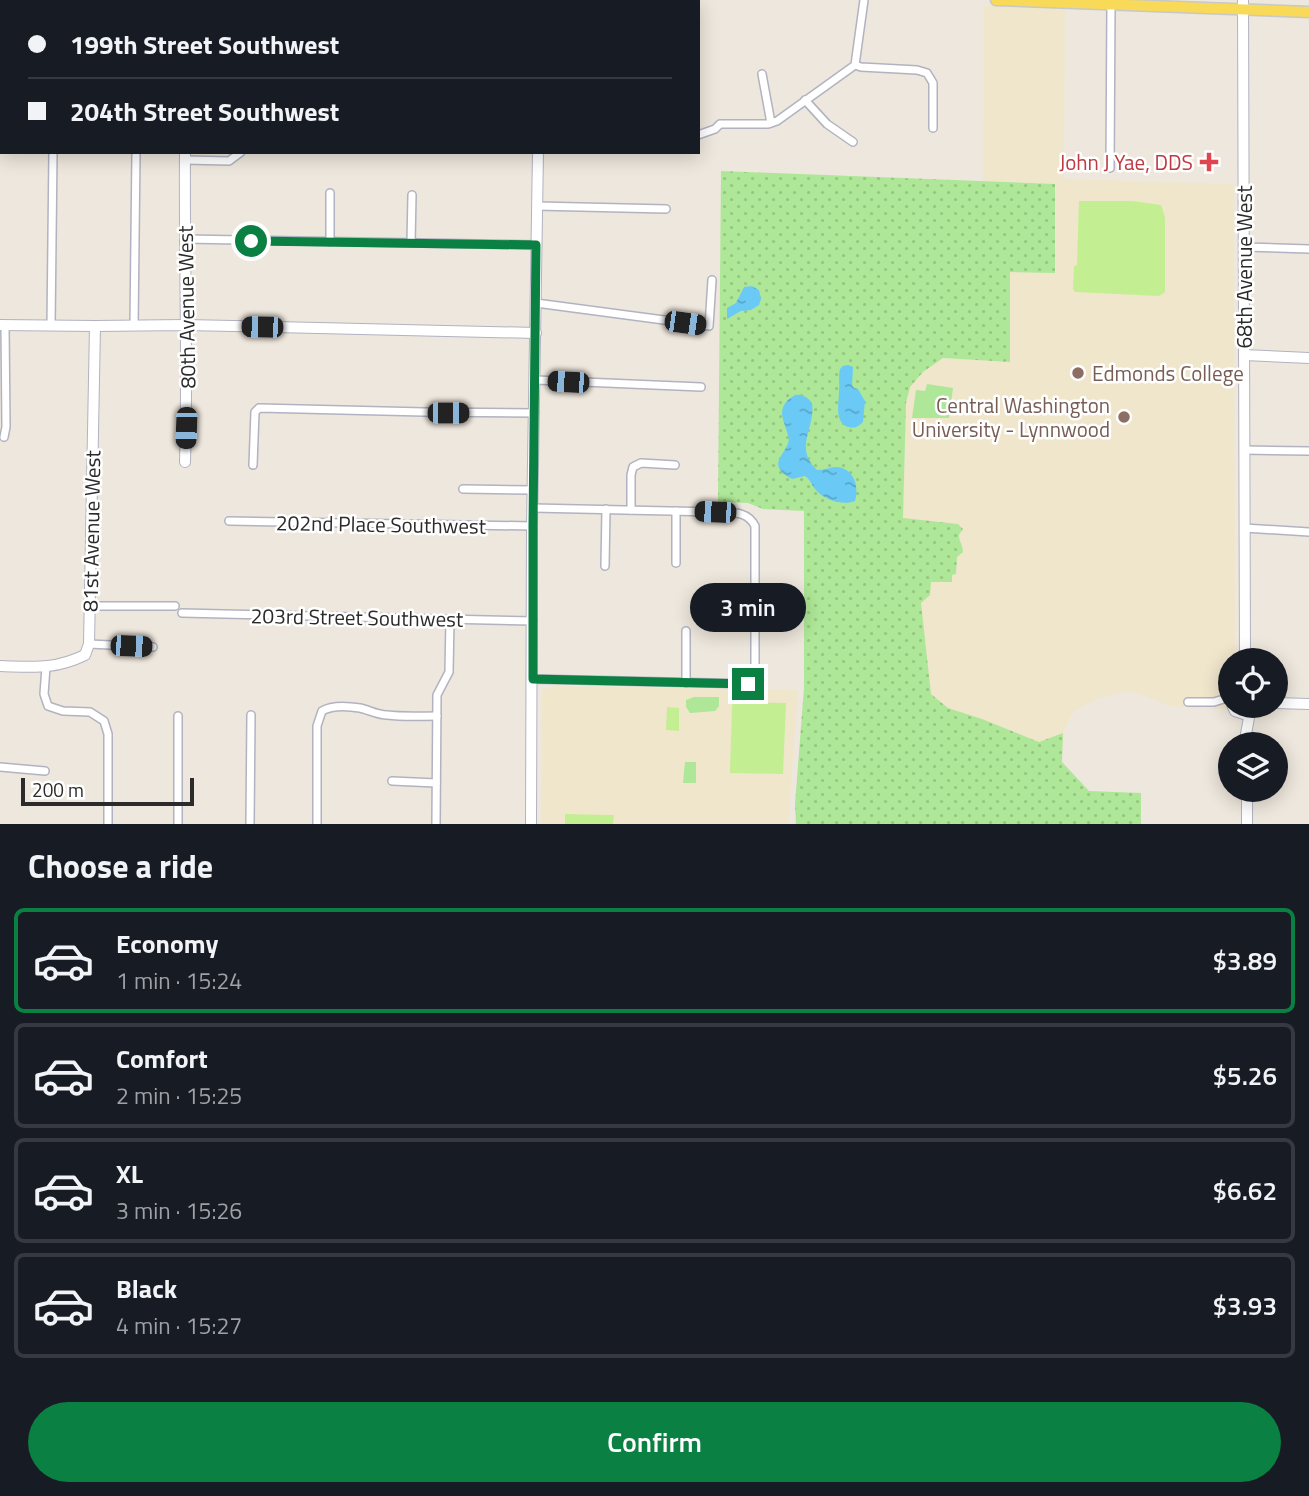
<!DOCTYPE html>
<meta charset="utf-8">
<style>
:root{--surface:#171b24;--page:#242831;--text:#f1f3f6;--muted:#9ea1a6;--line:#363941;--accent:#0b8043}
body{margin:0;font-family:"Titillium Web",sans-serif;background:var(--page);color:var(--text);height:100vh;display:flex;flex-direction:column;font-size:26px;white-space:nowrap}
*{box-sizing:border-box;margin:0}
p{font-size:23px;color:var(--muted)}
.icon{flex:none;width:38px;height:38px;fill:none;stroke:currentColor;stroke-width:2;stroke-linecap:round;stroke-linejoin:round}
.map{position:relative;height:824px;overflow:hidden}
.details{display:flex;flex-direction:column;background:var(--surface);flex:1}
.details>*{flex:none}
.guide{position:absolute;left:0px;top:0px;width:700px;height:154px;box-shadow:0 4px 18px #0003;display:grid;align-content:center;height:154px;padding:0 28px;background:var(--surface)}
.controls{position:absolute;left:1218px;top:648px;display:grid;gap:14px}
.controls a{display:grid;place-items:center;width:70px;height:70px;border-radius:50%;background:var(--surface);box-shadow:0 4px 18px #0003;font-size:35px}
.scale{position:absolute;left:21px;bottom:18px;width:173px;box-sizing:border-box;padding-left:7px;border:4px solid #2b2b2b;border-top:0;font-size:19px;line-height:24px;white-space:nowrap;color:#2b2b2b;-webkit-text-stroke:5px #fff;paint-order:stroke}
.end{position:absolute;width:32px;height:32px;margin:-16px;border:9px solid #0b8043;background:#fff;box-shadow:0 0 0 4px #fff}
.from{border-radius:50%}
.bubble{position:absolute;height:49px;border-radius:24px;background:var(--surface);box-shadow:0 4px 18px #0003;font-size:23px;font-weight:600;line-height:49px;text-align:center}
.car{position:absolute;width:21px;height:42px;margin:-21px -10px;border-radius:9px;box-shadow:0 0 5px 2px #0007;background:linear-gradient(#222 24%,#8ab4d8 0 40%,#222 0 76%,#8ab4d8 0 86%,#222 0)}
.guide b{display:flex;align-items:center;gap:24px;height:66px;font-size:26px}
.guide b+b{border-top:2px solid var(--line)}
.guide i{width:18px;height:18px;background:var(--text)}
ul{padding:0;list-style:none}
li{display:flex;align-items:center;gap:21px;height:105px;margin:0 14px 10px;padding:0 14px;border:4px solid var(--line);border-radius:10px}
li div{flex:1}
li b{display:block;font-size:26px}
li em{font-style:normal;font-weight:600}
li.selected{border-color:var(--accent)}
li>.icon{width:63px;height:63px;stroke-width:1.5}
h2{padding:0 28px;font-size:32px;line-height:84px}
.button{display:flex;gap:14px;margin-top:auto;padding:14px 28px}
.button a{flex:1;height:80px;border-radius:42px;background:var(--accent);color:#fff;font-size:28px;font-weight:600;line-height:80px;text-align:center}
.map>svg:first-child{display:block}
.education{fill:#f0e6cc}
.grass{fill:url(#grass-dots)}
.park{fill:#aee797}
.pitch{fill:#c3ef92}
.water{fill:url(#water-ripples)}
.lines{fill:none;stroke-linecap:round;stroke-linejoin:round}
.street-casing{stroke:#b1b3c0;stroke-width:10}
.secondary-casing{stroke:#b1b3c0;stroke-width:12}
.primary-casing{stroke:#c8c8c8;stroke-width:13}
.street{stroke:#fff;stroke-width:7}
.secondary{stroke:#fff;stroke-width:10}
.primary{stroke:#f8d958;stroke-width:10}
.route{stroke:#0b8043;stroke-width:9}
.health-dot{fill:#e0444e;stroke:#fff;stroke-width:2.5}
.education-dot{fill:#8d6e63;stroke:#fff;stroke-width:2.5}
.labels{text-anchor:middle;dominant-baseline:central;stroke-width:5;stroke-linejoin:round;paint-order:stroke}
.health-label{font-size:21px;fill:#be3a42;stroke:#fff;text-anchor:end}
.street-label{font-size:21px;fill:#2b2b2b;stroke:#fff}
.education-label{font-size:21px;fill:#785e54;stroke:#fff;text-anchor:start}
</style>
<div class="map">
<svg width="1309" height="824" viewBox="0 0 1309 824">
<defs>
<pattern id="grass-dots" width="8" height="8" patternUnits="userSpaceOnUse" patternTransform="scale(1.75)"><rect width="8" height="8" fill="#aee797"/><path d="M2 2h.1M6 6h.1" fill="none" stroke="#96c682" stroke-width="1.8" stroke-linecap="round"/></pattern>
<pattern id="water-ripples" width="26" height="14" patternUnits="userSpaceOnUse" patternTransform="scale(1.75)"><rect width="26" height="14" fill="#6bcaf5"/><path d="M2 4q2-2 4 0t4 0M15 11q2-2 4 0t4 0" fill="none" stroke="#58a4c7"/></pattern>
</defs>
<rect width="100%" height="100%" fill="#eee7dd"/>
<!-- education -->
<g class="education">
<polygon points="984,6 1065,8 1064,179 1234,184 1235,660 1230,660 1230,705 1236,710 1170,706 1139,694 1125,691 1098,699 1073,711 1063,733 1039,742 982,719 948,708 931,694 921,603 931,582 956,574 957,557 963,546 959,542 959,535 963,529 958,524 903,519 906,403 910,387 923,372 943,358 1009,362 1010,272 1055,272 1055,184 983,181"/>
<polygon points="553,686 798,690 788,824 541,824 542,691"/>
</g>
<!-- grass -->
<path class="grass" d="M721,171L1055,184V273L1010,272V362L943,358L923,372L910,387L906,403L903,518L958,524L963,529L959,535C959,542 963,545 963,552L957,557L956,574L952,575V582H931L930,595L921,603L931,694L948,708L982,719L1039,742L1063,733L1062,762L1089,791L1141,793V824H796L795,804L804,688V511L763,509L748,503L718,502Z"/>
<!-- park -->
<g class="park">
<polygon points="927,384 953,388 949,418 912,418 916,390 925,391"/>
<polygon points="719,697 719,706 715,711 690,713 686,707 686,700 694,697"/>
<polygon points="685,762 696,762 696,783 683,783"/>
</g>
<!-- pitch -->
<g class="pitch">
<polygon points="1079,201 1133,201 1161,205 1165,217 1165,292 1159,296 1075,292 1073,289 1074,266 1077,265"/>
<polygon points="736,702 786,703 783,774 730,773 732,705"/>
<polygon points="667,707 679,708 679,731 666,730"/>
<polygon points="565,814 614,815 613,824 565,824"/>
</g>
<!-- water -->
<g class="water">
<polygon points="752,286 759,290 761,299 759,305 751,310 741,311 727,319 727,308 736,303 744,287"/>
<path d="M848,365L853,367L852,385L854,388L858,389L865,401L863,422C859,426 855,429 848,427C834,422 839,403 839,391C840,384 838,377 840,369L843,366Z"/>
<path d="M795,395C803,394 807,397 812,403C816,428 793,447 817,470C823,470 828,468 834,467C853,466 860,486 855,501C844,506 824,500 816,490C811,485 811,480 805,476L792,479C764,464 787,455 789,439C785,420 773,408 795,395Z"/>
</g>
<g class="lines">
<defs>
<g id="street">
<polyline points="54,2 54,0"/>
<polyline points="855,65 861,67 917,70 927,73 933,83 933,128"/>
<polyline points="762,74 771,123"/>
<polyline points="805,100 827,124 853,142"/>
<polyline points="698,135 715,129 720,124 768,124 777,121 855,65 864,0"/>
<polyline points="185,160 229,161 241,152"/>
<polyline points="1110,168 1111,4"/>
<polyline points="537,206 666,209"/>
<polyline points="184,239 536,245"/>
<polyline points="330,242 330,193"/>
<polyline points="411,243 412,195"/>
<polyline points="1244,247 1309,249"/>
<polyline points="536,303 709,326 712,280"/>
<polyline points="51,326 53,152"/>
<polyline points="134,326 136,152"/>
<polyline points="536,380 701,387"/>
<polyline points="4,437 6,427 5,325"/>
<polyline points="1244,450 1309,451"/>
<polyline points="253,465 255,412 259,408 424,412 535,413"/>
<polyline points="463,489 533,490"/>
<polyline points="631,510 631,475 633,467 641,463 675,465"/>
<polyline points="229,521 532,526"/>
<polyline points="1244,528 1309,532"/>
<polyline points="676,563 676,511"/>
<polyline points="605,566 606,509"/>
<polyline points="90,606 175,606"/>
<polyline points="182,613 533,621"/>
<polyline points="686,631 686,683"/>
<polyline points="89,644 153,647"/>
<polyline points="46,667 44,694 48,706 63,711 90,712 104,721 108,734 108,824"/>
<path d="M533,679L755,684V526C747,510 731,513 715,512L533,508"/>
<polyline points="1188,702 1214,702 1230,697"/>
<polyline points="0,767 45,771"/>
<polyline points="392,781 436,783"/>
<polyline points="178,824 178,716"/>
<polyline points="250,824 251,715"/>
<path d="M317,824V726L322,711C332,705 348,706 360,708C369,710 377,715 387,715C403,717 420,716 437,716"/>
<polyline points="436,824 437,695 449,672 450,619"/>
</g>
<g id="secondary">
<polyline points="1243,0 1245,660"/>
<polyline points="186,2 186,0"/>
<polyline points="540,2 540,0"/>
<path d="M185,152C184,256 188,359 185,462"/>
<polyline points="0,325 95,326 186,325 536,333"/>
<polyline points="1244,355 1309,358"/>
<path d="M0,666C33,667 54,670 85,655L89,644L95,326"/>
<polyline points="1276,703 1309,704"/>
<polyline points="1232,705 1235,711 1244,714 1250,712 1255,705"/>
<polyline points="1246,744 1246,734 1250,712"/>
<polyline points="1247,789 1247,824"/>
<polyline points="531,824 532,526 538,152"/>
</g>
<polyline id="primary" points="996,0 1309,12"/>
</defs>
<!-- street casing -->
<use href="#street" class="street-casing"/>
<!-- secondary casing -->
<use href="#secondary" class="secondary-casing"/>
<!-- primary casing -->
<use href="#primary" class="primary-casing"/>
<!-- street -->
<use href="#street" class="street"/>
<!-- secondary -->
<use href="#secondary" class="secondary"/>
<!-- primary -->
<use href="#primary" class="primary"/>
</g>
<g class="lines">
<!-- route -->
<polyline class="route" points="251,241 536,245 533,526 533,679 748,684"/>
</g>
<!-- markers -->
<path class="health-dot" d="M1205.5 151.5h7v7h7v7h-7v7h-7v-7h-7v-7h7z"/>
<g class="education-dot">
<circle cx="1078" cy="373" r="7"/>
<circle cx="1124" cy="417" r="7"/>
</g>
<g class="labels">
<!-- health labels -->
<g class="health-label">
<text x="1193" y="162">John J Yae, DDS</text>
</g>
<!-- street labels -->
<g class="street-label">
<text transform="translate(1244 267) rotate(-90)">68th Avenue West</text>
<text transform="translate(186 307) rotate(-91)">80th Avenue West</text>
<text transform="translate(381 524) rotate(1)">202nd Place Southwest</text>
<text transform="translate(91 531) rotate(-89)">81st Avenue West</text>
<text transform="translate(357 617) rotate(1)">203rd Street Southwest</text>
</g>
<!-- education labels -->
<g class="education-label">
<text x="1092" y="373">Edmonds College</text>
<text x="1110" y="405" text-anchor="end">Central Washington<tspan x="1110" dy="24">University - Lynnwood</tspan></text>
</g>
</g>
</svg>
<div class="controls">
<a><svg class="icon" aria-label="locate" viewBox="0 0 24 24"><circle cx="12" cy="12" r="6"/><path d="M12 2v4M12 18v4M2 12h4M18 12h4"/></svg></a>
<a><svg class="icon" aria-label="layers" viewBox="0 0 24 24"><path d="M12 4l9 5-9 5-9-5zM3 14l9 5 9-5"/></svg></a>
</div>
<div class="scale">200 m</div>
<i class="end from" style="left:251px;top:241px"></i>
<i class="end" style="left:748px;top:684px"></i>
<div class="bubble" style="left:690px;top:583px;width:116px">3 min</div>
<i class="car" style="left:685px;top:323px;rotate:98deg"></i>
<i class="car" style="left:262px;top:327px;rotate:271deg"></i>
<i class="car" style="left:568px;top:382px;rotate:273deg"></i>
<i class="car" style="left:448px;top:413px;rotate:90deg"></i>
<i class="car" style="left:186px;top:428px;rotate:182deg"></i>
<i class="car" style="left:715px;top:512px;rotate:272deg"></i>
<i class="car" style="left:131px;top:646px;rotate:92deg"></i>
<div class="guide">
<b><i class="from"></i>199th Street Southwest</b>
<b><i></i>204th Street Southwest</b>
</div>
</div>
<section class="details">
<h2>Choose a ride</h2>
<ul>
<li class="selected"><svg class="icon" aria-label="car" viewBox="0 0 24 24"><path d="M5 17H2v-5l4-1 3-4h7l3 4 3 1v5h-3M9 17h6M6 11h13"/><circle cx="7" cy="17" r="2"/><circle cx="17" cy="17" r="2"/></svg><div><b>Economy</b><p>1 min · 15:24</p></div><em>$3.89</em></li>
<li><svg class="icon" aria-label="car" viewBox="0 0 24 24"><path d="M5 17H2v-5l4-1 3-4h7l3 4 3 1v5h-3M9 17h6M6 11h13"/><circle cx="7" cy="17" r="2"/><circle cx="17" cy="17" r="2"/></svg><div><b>Comfort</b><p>2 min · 15:25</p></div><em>$5.26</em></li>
<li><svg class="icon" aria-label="car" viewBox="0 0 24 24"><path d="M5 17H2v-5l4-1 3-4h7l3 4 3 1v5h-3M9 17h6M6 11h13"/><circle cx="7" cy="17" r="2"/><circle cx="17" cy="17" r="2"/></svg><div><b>XL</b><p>3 min · 15:26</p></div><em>$6.62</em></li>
<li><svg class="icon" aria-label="car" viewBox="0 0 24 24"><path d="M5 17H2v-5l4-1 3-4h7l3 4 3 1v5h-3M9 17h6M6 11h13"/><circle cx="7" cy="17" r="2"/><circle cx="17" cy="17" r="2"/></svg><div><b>Black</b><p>4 min · 15:27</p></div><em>$3.93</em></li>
</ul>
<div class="button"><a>Confirm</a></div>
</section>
